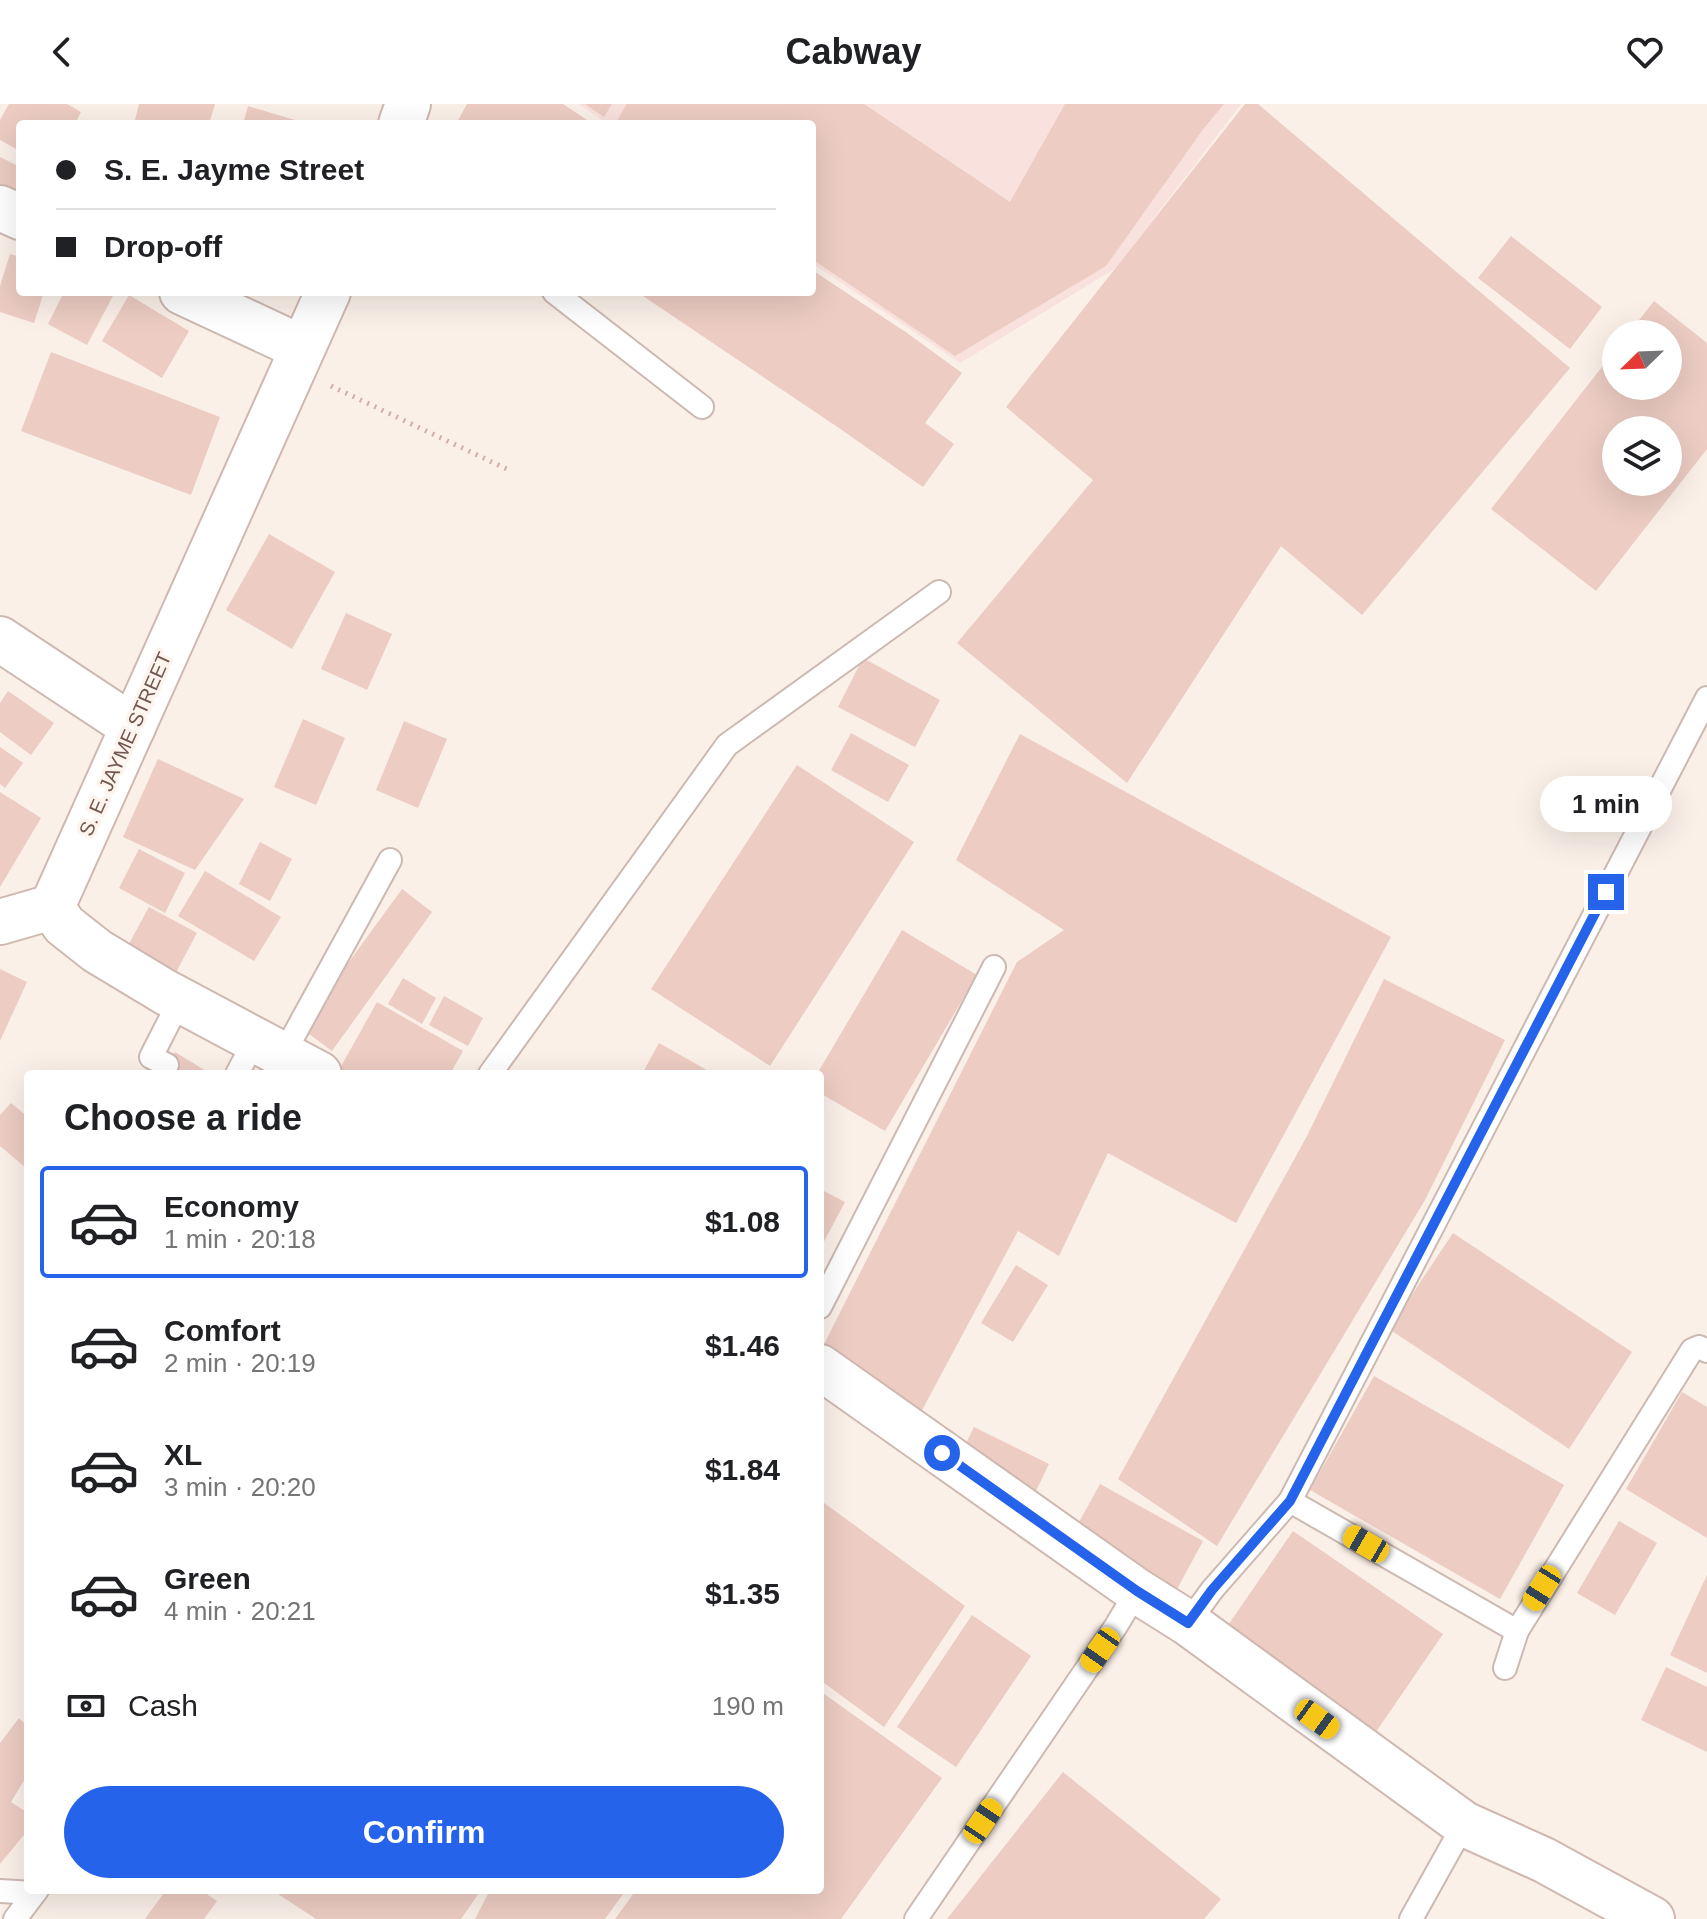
<!DOCTYPE html>
<meta charset="utf-8">
<style>
:root{--surface:#fff;--page:#f2f2f2;--text:#202124;--muted:#757577;--line:#e0e0e0;--accent:#2563eb}
body{margin:0;font-family:Helvetica,sans-serif;background:var(--page);color:var(--text);height:100vh;display:flex;flex-direction:column;font-size:30px;white-space:nowrap}
*{box-sizing:border-box;margin:0}
p{font-size:26px;color:var(--muted)}
.icon{flex:none;width:44px;height:44px;fill:none;stroke:currentColor;stroke-width:2;stroke-linecap:round;stroke-linejoin:round}
.map{position:relative;flex:1;overflow:hidden}
.sheet{position:absolute;left:24px;top:966px;width:800px;height:824px;display:flex;flex-direction:column;background:var(--surface);border-radius:8px;box-shadow:0 8px 32px #0002}
.sheet>*{flex:none}
.top-card{position:absolute;left:16px;top:16px;width:800px;height:176px;border-radius:8px;box-shadow:0 8px 32px #0002;display:grid;align-content:center;height:176px;padding:0 40px;background:var(--surface)}
.needle{width:52px;rotate:247deg}
.controls{position:absolute;left:1602px;top:216px;display:grid;gap:16px}
.controls a{display:grid;place-items:center;width:80px;height:80px;border-radius:50%;background:var(--surface);box-shadow:0 8px 32px #0002;font-size:40px}
.end{position:absolute;width:36px;height:36px;margin:-18px;border:10px solid #2563eb;background:#fff;box-shadow:0 0 0 4px #fff}
.from{border-radius:50%}
.bubble{position:absolute;height:56px;border-radius:28px;background:var(--surface);box-shadow:0 8px 32px #0002;font-size:26px;font-weight:700;line-height:56px;text-align:center}
.car{position:absolute;width:24px;height:48px;margin:-24px -12px;border-radius:10px;box-shadow:0 0 6px 2px #0007;background:linear-gradient(#f5c518 24%,#345 0 40%,#f5c518 0 76%,#345 0 86%,#f5c518 0)}
.top-card b{display:flex;align-items:center;gap:28px;height:76px;font-size:30px}
.top-card b+b{border-top:2px solid var(--line)}
.top-card i{width:20px;height:20px;background:var(--text)}
ul{padding:0;list-style:none}
li{display:flex;align-items:center;gap:24px;height:112px;margin:0 16px 12px;padding:0 24px;border:4px solid transparent;border-radius:8px}
li div{flex:1}
li b{display:block;font-size:30px}
li em{font-style:normal;font-weight:700}
li.on{border-color:var(--accent)}
li>.icon{width:72px;height:72px;stroke-width:1.5}
h2{padding:0 40px;font-size:36px;line-height:96px}
.pay{display:flex;align-items:center;gap:20px;height:88px;padding:0 40px;font-size:30px}
.pay p{margin-inline-start:auto}
.button{display:flex;gap:16px;margin-top:auto;padding:16px 40px}
.button a{flex:1;height:92px;border-radius:48px;background:var(--accent);color:#fff;font-size:32px;font-weight:700;line-height:92px;text-align:center}
header{display:flex;justify-content:space-between;align-items:center;height:104px;padding:0 40px;background:var(--surface);font-size:36px;font-weight:700}
.map>svg:first-child{display:block}
.commercial{fill:#f9e1dd}
.building{fill:#ecccc3;fill-rule:evenodd}
.lines{fill:none;stroke-linecap:round;stroke-linejoin:round}
.lane-casing{stroke:#ccb9b2;stroke-width:26}
.street-casing{stroke:#ccb9b2;stroke-width:48}
.secondary-casing{stroke:#cfb8b0;stroke-width:48}
.path{stroke:#d1afa6;stroke-width:5;stroke-dasharray:2 6;stroke-linecap:butt}
.lane{stroke:#fff;stroke-width:22}
.street{stroke:#fff;stroke-width:44}
.secondary{stroke:#fff;stroke-width:44}
.route{stroke:#2563eb;stroke-width:10}
.labels{text-anchor:middle;dominant-baseline:central;stroke-width:7;stroke-linejoin:round;paint-order:stroke}
.street-label{font-size:20px;fill:#71554f;stroke:#fdf4ee}
</style>
<header><svg class="icon" aria-label="back" viewBox="0 0 24 24"><path d="M15 5l-7 7 7 7"/></svg>Cabway<svg class="icon" aria-label="heart" viewBox="0 0 24 24"><path d="M12 20l-8-8c-3-5 5-10 8-4 3-6 11-1 8 4z"/></svg></header>
<div class="map">
<svg width="1707" height="1815" viewBox="0 0 1707 1815">
<rect width="100%" height="100%" fill="#faf0e8"/>
<!-- commercial -->
<polygon class="commercial" points="579,0 1241,0 1116,164 960,259 812,159 812,20 608,20"/>
<!-- building -->
<g class="building">
<polygon points="9,0 67,0 81,8 75,20 20,20 20,47 0,36 0,16"/>
<polygon points="139,0 215,0 209,20 134,20"/>
<polygon points="467,0 563,0 593,20 456,20"/>
<polygon points="585,0 612,0 604,13"/>
<polygon points="627,0 864,0 1010,98 1065,0 1224,0 1204,24 1106,162 955,252 812,155 812,20 615,20"/>
<polygon points="1245,0 1258,0 1570,264 1362,511 1281,442 1127,679 957,539 1093,376 1006,303"/>
<polygon points="248,2 305,19 305,20 243,20"/>
<polygon points="0,53 20,63 20,109 0,100"/>
<polygon points="1511,132 1602,203 1570,245 1478,174"/>
<polygon points="10,150 20,153 20,188 44,188 34,219 0,208 0,182"/>
<polygon points="812,166 907,229 962,269 925,319 954,340 923,383 839,324 637,188 812,188"/>
<polygon points="64,188 115,188 87,241 48,220"/>
<polygon points="129,191 189,227 162,274 102,237"/>
<path d="M1654,197L1707,239V345L1596,487L1491,405L1616,245V282H1668V230H1628ZM1616,326H1668V378H1616Z"/>
<polygon points="51,248 220,313 191,391 21,327"/>
<polygon points="269,430 335,468 292,545 226,506"/>
<polygon points="346,509 392,530 367,586 321,565"/>
<polygon points="863,554 940,596 915,643 838,603"/>
<polygon points="8,587 54,619 31,651 0,628 0,599"/>
<polygon points="303,615 345,634 316,701 274,683"/>
<polygon points="404,617 447,635 418,704 376,686"/>
<polygon points="851,629 909,661 888,698 831,666"/>
<polygon points="1020,630 1391,833 1236,1119 1108,1049 1059,1152 1018,1127 920,1310 820,1248 1017,858 1064,826 956,756"/>
<polygon points="0,643 23,659 5,684 0,680"/>
<polygon points="158,655 244,695 195,766 123,733"/>
<polygon points="797,661 914,738 770,962 651,885"/>
<polygon points="0,688 41,714 0,783"/>
<polygon points="260,738 292,755 270,797 239,780"/>
<polygon points="139,745 185,769 165,809 119,784"/>
<polygon points="205,767 281,813 254,857 178,812"/>
<polygon points="402,785 432,808 332,947 301,924"/>
<polygon points="149,803 197,829 174,872 126,845"/>
<polygon points="902,826 977,871 885,1027 820,989 820,970 817,970"/>
<polygon points="0,865 27,878 0,937"/>
<polygon points="403,874 436,894 422,920 388,900"/>
<polygon points="1384,875 1505,936 1425,1096 1217,1442 1118,1375 1307,1032"/>
<polygon points="444,892 483,914 468,942 429,921"/>
<polygon points="377,898 463,947 450,970 346,970 339,966"/>
<polygon points="659,939 714,970 642,970"/>
<polygon points="175,948 211,970 162,970"/>
<polygon points="11,999 28,1013 28,1062 26,1064 0,1042 0,1011"/>
<polygon points="820,1085 845,1098 820,1145"/>
<polygon points="1453,1129 1632,1248 1569,1345 1389,1225"/>
<polygon points="1016,1161 1048,1181 1013,1238 981,1219"/>
<polygon points="1374,1272 1564,1381 1500,1495 1310,1386"/>
<polygon points="1682,1288 1707,1303 1707,1434 1626,1385"/>
<polygon points="974,1323 1049,1360 1034,1391 959,1354"/>
<polygon points="1100,1380 1203,1437 1176,1487 1073,1429"/>
<polygon points="820,1396 965,1502 884,1623 820,1576"/>
<polygon points="1619,1417 1657,1439 1615,1511 1577,1489"/>
<polygon points="1293,1427 1443,1530 1376,1628 1226,1524"/>
<polygon points="1707,1471 1707,1569 1670,1551"/>
<polygon points="972,1511 1031,1552 956,1663 897,1623"/>
<polygon points="1666,1563 1707,1583 1707,1648 1641,1616"/>
<polygon points="820,1587 942,1674 841,1815 615,1815 636,1786 820,1786"/>
<polygon points="19,1614 28,1623 28,1670 11,1698 28,1709 28,1726 0,1760 0,1639"/>
<polygon points="1063,1668 1221,1795 1204,1815 947,1815"/>
<polygon points="166,1786 201,1786 217,1797 204,1815 145,1815"/>
<polygon points="272,1786 481,1786 461,1815 316,1815"/>
<polygon points="490,1786 626,1786 605,1815 475,1815"/>
</g>
<g class="lines">
<defs>
<g id="lane">
<polyline points="554,188 702,303"/>
<polyline points="283,951 390,756"/>
<polyline points="167,961 151,953 180,896"/>
<polyline points="237,970 255,936"/>
<polyline points="490,970 727,641 939,488"/>
<polyline points="820,1203 994,863"/>
<polyline points="1290,1397 1517,1527 1692,1246 1699,1243 1707,1247"/>
<polyline points="1188,1519 1212,1486 1290,1397 1707,594"/>
<polyline points="1505,1564 1517,1527"/>
<polyline points="0,1787 34,1789"/>
<polyline points="15,1815 37,1786"/>
<polyline points="916,1815 1116,1522 1137,1487"/>
<polyline points="1411,1815 1464,1720"/>
</g>
<g id="street">
<polyline points="0,104 20,113"/>
<polyline points="182,188 302,244"/>
<polyline points="0,535 133,623"/>
</g>
<g id="secondary">
<polyline points="401,20 408,0"/>
<polyline points="52,803 328,188"/>
<polyline points="52,803 64,821 97,847 165,888 319,970"/>
<polyline points="0,818 52,803"/>
<polyline points="820,1263 1137,1487 1188,1519 1464,1720 1544,1756 1652,1815"/>
</g>
</defs>
<!-- lane casing -->
<use href="#lane" class="lane-casing"/>
<!-- street casing -->
<use href="#street" class="street-casing"/>
<!-- secondary casing -->
<use href="#secondary" class="secondary-casing"/>
<!-- path -->
<polyline class="path" points="331,282 511,367"/>
<!-- lane -->
<use href="#lane" class="lane"/>
<!-- street -->
<use href="#street" class="street"/>
<!-- secondary -->
<use href="#secondary" class="secondary"/>
</g>
<g class="lines">
<!-- route -->
<polyline class="route" points="942,1349 1137,1487 1188,1519 1212,1486 1290,1397 1606,788"/>
</g>
<g class="labels">
<!-- street labels -->
<g class="street-label">
<text transform="translate(125 640) rotate(-66)">S. E. JAYME STREET</text>
</g>
</g>
</svg>
<div class="controls">
<a><svg class="needle" viewBox="-14 -14 28 28"><path d="M0-13l5 13h-10z" fill="#e53935"/><path d="M0 13l5-13h-10z" fill="#757577"/></svg></a>
<a><svg class="icon" aria-label="layers" viewBox="0 0 24 24"><path d="M12 4l9 5-9 5-9-5zM3 14l9 5 9-5"/></svg></a>
</div>
<i class="end from" style="left:942px;top:1349px"></i>
<i class="end" style="left:1606px;top:788px"></i>
<div class="bubble" style="left:1540px;top:672px;width:132px">1 min</div>
<i class="car" style="left:1366px;top:1440px;rotate:300deg"></i>
<i class="car" style="left:1542px;top:1484px;rotate:212deg"></i>
<i class="car" style="left:1100px;top:1546px;rotate:215deg"></i>
<i class="car" style="left:1317px;top:1615px;rotate:126deg"></i>
<i class="car" style="left:983px;top:1717px;rotate:34deg"></i>
<div class="top-card">
<b><i class="from"></i>S. E. Jayme Street</b>
<b><i></i>Drop-off</b>
</div>
<section class="sheet">
<h2>Choose a ride</h2>
<ul>
<li class="on"><svg class="icon" aria-label="car" viewBox="0 0 24 24"><path d="M5 17H2v-5l4-1 3-4h7l3 4 3 1v5h-3M9 17h6M6 11h13"/><circle cx="7" cy="17" r="2"/><circle cx="17" cy="17" r="2"/></svg><div><b>Economy</b><p>1 min · 20:18</p></div><em>$1.08</em></li>
<li><svg class="icon" aria-label="car" viewBox="0 0 24 24"><path d="M5 17H2v-5l4-1 3-4h7l3 4 3 1v5h-3M9 17h6M6 11h13"/><circle cx="7" cy="17" r="2"/><circle cx="17" cy="17" r="2"/></svg><div><b>Comfort</b><p>2 min · 20:19</p></div><em>$1.46</em></li>
<li><svg class="icon" aria-label="car" viewBox="0 0 24 24"><path d="M5 17H2v-5l4-1 3-4h7l3 4 3 1v5h-3M9 17h6M6 11h13"/><circle cx="7" cy="17" r="2"/><circle cx="17" cy="17" r="2"/></svg><div><b>XL</b><p>3 min · 20:20</p></div><em>$1.84</em></li>
<li><svg class="icon" aria-label="car" viewBox="0 0 24 24"><path d="M5 17H2v-5l4-1 3-4h7l3 4 3 1v5h-3M9 17h6M6 11h13"/><circle cx="7" cy="17" r="2"/><circle cx="17" cy="17" r="2"/></svg><div><b>Green</b><p>4 min · 20:21</p></div><em>$1.35</em></li>
</ul>
<div class="pay"><svg class="icon" aria-label="cash" viewBox="0 0 24 24"><path d="M3 7h18v10H3z"/><circle cx="12" cy="12" r="2"/></svg>Cash<p>190 m</p></div>
<div class="button"><a>Confirm</a></div>
</section>
</div>
